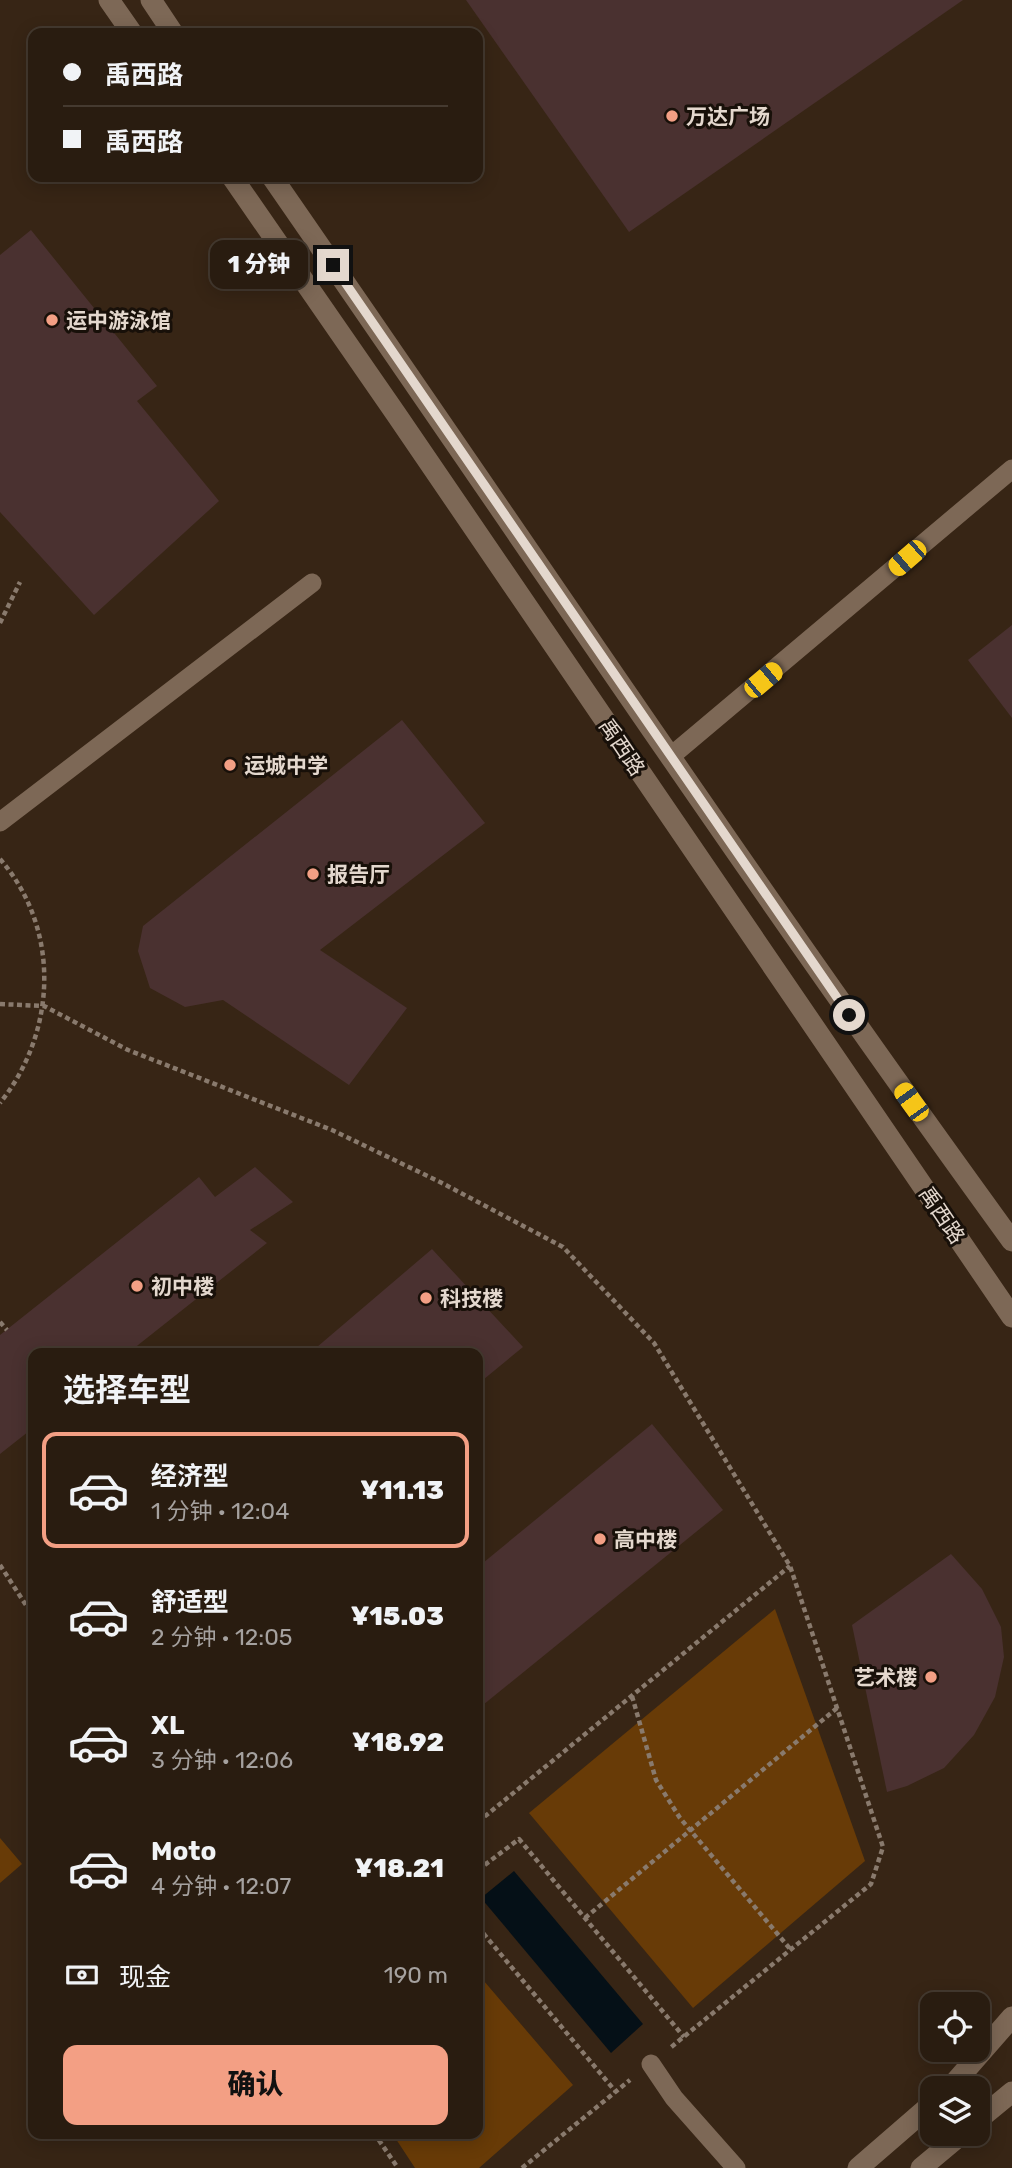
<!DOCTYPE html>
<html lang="zh">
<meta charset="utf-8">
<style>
:root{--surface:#291c10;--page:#312519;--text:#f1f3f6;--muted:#a5a19f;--line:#453a30;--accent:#f39f84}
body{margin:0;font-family:Rubik,"Noto Sans SC",sans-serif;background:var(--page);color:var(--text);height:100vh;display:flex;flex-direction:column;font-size:26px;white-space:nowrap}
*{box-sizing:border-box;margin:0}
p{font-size:23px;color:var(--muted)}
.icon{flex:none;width:38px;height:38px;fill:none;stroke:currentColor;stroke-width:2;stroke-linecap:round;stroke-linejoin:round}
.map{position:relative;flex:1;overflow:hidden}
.sheet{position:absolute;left:28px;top:1348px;width:455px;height:791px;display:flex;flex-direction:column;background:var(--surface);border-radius:14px;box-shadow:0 4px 18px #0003,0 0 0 2px var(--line)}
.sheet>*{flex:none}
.banner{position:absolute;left:28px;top:28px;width:455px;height:154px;border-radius:14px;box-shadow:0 4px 18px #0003,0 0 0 2px var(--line);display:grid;align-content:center;height:154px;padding:0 35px;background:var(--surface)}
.buttons{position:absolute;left:920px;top:1992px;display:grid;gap:14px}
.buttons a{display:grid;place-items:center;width:70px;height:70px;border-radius:14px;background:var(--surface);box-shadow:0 4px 18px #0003,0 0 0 2px var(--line);font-size:35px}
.end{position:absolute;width:32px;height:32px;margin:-16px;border:9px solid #e4d8ce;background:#111;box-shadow:0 0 0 4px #111}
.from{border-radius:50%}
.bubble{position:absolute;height:49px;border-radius:14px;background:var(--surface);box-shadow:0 4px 18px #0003,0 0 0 2px var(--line);font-size:23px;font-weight:800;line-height:49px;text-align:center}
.car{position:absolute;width:21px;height:42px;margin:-21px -10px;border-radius:9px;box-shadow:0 0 5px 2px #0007;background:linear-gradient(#f5c518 24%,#345 0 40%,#f5c518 0 76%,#345 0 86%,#f5c518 0)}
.banner b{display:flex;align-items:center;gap:24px;height:66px;font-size:26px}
.banner b+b{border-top:2px solid var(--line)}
.banner i{width:18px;height:18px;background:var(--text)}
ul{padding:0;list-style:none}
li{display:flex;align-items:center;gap:21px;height:116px;margin:0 14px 10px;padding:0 21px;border:4px solid transparent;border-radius:14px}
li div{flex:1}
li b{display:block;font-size:26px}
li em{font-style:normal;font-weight:800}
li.current{border-color:var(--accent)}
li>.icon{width:63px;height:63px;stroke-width:1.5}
h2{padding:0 35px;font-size:32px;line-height:84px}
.pay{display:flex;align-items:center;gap:18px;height:77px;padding:0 35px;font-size:26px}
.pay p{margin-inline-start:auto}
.cta{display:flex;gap:14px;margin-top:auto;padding:14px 35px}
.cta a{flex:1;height:80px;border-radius:14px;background:var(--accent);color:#111;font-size:28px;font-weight:800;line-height:80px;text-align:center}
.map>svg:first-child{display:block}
.green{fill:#683b07}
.water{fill:#051017}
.building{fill:#4a3130}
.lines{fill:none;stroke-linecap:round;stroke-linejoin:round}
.path{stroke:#897a6d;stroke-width:4.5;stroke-dasharray:5 3.5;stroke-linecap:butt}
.service{stroke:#7d6856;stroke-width:19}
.secondary{stroke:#7d6856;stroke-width:21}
.route{stroke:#e4d8ce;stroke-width:9}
.poi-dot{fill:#f39f84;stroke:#181009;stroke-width:2.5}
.labels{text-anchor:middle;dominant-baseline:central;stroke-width:6;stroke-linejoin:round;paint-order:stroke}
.poi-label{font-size:21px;font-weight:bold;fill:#e4d8ce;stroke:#181009;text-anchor:start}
.street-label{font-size:21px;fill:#e4d8ce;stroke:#181009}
</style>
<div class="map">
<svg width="1012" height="2168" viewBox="0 0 1012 2168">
<rect width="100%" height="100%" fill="#372515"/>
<!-- green -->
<g class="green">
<polygon points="775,1609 865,1861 693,2008 529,1813"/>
<polygon points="0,1838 22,1864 0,1883"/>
<polygon points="478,1974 573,2085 479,2168 415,2168 392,2133 478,2133"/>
</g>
<!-- water -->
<polygon class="water" points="514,1871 643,2024 611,2053 481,1898"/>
<!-- building -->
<g class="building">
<polygon points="466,0 963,0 629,232"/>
<polygon points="31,230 157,386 137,401 219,501 94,615 0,512 0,255"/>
<polygon points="1012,625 1012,718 968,660"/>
<polygon points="402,720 485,823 320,950 407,1008 349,1085 223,1000 185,1007 150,988 138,951 143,926"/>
<polygon points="255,1167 293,1202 250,1230 267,1243 128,1353 33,1353 33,1428 0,1454 0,1335 199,1177 215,1197"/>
<polygon points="432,1249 523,1347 478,1384 478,1353 310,1353"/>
<polygon points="652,1424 723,1510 478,1709 478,1567"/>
<polygon points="951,1554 982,1589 1001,1627 1004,1657 995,1697 974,1735 944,1768 907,1786 887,1792 852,1625"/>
</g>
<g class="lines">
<!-- path -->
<g class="path">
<polyline points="0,623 20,582"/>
<path d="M0,859C61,929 57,1032 0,1103"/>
<polyline points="0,1004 44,1006 128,1050 332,1130 440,1182 563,1247 654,1343 790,1566 883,1847 871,1884 670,2048"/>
<polyline points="0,1322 7,1330"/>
<polyline points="0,1565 33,1616"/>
<polyline points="632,1696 656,1780 680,1818 791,1950"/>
<polyline points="478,1822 790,1566"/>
<polyline points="478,1855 485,1865"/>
<polyline points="478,1870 519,1839 684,2037"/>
<polyline points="585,1918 837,1708"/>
<polyline points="478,1927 616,2092"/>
<polyline points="374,2133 398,2168"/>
<polyline points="522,2168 630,2080"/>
</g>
<!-- service -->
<g class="service">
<polyline points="670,757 1012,469"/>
<polyline points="0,822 312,583"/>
<polyline points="651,2064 674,2098 736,2168"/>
</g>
<!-- secondary -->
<g class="secondary">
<polyline points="109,0 132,33"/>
<polyline points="151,0 173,33"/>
<polyline points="232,177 396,414 1012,1317"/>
<path d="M272,177C518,532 758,892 1012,1241"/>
<polyline points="950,2088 1012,2017"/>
<polyline points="978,2120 1012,2092"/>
<polyline points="858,2168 933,2103"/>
<polyline points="921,2168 963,2133"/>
</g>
</g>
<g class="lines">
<!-- route -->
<polyline class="route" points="333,265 849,1015"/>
</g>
<!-- markers -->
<g class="poi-dot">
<circle cx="672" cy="116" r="7"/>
<circle cx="52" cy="320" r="7"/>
<circle cx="230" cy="765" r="7"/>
<circle cx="313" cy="874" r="7"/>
<circle cx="137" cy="1286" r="7"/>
<circle cx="426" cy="1298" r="7"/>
<circle cx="600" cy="1539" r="7"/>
<circle cx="931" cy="1677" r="7"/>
</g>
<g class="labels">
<!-- poi labels -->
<g class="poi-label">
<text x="686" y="116">万达广场</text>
<text x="66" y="320">运中游泳馆</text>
<text x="244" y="765">运城中学</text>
<text x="327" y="874">报告厅</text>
<text x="151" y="1286">初中楼</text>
<text x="440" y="1298">科技楼</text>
<text x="614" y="1539">高中楼</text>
<text x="917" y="1677" text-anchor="end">艺术楼</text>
</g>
<!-- street labels -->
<g class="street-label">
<text transform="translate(622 747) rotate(56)">禹西路</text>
<text transform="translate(942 1215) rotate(56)">禹西路</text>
</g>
</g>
</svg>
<div class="buttons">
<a><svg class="icon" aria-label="locate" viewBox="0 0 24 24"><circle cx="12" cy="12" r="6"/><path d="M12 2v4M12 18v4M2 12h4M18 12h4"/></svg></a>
<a><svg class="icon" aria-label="layers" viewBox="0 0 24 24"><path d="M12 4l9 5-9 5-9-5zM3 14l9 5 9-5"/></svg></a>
</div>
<i class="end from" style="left:849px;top:1015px"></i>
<i class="end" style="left:333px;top:265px"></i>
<div class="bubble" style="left:210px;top:240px;width:98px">1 分钟</div>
<i class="car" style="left:907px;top:558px;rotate:229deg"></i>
<i class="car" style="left:763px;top:680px;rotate:50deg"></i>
<i class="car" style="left:911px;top:1102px;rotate:324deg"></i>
<div class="banner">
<b><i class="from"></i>禹西路</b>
<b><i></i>禹西路</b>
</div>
<section class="sheet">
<h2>选择车型</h2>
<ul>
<li class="current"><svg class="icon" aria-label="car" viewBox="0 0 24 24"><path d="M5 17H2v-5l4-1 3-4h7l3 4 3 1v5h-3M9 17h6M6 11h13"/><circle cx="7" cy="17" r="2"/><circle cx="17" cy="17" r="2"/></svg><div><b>经济型</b><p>1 分钟 · 12:04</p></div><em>¥11.13</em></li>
<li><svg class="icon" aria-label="car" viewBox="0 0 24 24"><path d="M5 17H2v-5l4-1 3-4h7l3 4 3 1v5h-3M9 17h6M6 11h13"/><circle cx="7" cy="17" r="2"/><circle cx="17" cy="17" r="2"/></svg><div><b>舒适型</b><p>2 分钟 · 12:05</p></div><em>¥15.03</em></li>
<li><svg class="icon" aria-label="car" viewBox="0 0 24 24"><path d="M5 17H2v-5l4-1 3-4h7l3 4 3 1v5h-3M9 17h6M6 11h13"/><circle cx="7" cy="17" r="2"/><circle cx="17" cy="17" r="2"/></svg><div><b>XL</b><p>3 分钟 · 12:06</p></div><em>¥18.92</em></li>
<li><svg class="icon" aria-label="car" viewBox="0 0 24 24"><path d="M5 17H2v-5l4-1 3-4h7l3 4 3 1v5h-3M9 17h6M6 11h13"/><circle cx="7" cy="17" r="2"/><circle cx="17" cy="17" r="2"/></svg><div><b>Moto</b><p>4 分钟 · 12:07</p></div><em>¥18.21</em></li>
</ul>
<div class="pay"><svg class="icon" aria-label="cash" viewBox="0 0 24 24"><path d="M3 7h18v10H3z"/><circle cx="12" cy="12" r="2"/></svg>现金<p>190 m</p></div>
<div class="cta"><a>确认</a></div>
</section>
</div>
